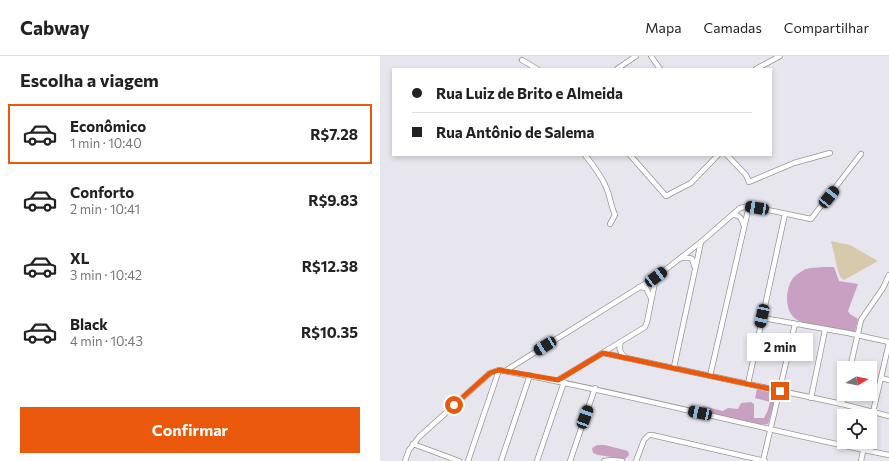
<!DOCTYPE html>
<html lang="pt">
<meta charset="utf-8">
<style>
:root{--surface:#fff;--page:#f2f2f2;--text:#222;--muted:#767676;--line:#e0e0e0;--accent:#ea580c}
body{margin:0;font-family:Commissioner,sans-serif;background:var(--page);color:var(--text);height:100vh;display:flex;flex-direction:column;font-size:15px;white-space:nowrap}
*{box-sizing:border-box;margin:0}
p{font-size:13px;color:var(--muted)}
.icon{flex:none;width:22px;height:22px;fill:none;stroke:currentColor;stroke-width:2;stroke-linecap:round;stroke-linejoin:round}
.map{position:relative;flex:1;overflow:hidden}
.drawer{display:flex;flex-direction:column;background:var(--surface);width:380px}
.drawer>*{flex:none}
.top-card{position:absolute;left:12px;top:12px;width:380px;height:88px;border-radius:0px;box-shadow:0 2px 6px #0003;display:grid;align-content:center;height:88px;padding:0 20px;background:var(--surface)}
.needle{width:26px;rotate:80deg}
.tools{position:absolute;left:457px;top:305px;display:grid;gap:8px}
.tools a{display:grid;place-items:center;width:40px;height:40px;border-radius:0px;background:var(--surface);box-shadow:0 2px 6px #0003;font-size:20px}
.end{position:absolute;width:18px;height:18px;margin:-9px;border:5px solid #ea580c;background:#fff;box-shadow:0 0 0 2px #fff}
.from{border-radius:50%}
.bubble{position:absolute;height:28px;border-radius:0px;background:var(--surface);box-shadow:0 2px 6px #0003;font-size:13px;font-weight:700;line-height:28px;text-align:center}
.car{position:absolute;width:12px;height:24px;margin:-12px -6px;border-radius:5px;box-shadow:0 0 3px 1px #0007;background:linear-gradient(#222 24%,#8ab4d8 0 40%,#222 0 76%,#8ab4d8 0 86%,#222 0)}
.top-card b{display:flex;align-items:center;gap:14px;height:38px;font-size:15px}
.top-card b+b{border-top:1px solid var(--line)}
.top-card i{width:10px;height:10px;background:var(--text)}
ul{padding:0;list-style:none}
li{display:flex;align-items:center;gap:12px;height:60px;margin:0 8px 6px;padding:0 12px;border:2px solid transparent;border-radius:0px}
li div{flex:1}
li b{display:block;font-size:15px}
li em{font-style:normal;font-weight:700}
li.on{border-color:var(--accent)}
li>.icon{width:36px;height:36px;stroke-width:1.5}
h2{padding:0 20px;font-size:18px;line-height:48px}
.action{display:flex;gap:8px;margin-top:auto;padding:8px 20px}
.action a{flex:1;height:46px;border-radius:0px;background:var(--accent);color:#fff;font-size:16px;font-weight:700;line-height:46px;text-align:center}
header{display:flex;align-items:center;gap:24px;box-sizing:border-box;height:56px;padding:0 20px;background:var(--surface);border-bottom:1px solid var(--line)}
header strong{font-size:19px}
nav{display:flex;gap:22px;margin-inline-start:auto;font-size:14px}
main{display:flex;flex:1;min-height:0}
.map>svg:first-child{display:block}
.forest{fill:#c9a0c2}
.water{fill:#d7c9ac}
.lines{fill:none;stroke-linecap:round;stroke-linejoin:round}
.street-casing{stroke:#969696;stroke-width:6}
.street{stroke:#fff;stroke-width:4.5}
.route{stroke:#ea580c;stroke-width:5}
</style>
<header>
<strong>Cabway</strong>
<nav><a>Mapa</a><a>Camadas</a><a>Compartilhar</a></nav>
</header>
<main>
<section class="drawer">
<h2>Escolha a viagem</h2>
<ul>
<li class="on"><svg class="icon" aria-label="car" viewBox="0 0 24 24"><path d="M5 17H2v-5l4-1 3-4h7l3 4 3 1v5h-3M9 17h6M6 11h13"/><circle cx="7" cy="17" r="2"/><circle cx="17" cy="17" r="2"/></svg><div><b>Econômico</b><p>1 min · 10:40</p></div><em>R$7.28</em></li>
<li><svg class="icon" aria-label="car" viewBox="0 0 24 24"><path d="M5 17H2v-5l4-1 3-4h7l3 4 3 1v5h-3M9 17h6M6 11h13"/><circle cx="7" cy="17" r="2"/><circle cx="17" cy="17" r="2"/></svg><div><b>Conforto</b><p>2 min · 10:41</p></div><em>R$9.83</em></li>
<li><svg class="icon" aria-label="car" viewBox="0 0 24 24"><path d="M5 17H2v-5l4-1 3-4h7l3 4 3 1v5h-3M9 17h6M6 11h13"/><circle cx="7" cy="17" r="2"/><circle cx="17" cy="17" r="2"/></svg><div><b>XL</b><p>3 min · 10:42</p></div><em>R$12.38</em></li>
<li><svg class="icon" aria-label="car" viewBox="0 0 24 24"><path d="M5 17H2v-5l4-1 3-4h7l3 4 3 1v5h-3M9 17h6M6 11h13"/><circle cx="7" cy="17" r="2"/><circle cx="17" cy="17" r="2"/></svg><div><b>Black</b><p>4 min · 10:43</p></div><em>R$10.35</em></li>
</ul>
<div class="action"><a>Confirmar</a></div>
</section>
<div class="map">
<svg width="509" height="405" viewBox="0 0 509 405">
<rect width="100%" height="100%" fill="#e7e6ee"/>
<!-- forest -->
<g class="forest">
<path d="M454,211L459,225L478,228L468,255L470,258L478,263L475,275C463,275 427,269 417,264C404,256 405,233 413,222C416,219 423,214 426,213C435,211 446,211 454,211Z"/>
<path d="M377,333L396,338L388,368C377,371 336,358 323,355L322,352L323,350L343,355L348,352L358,353L361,347L371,346L374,348V362H384L388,354L390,346L375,342Z"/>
<polygon points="217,389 225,389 248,395 249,399 245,403 218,399 213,397 212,392"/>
</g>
<!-- water -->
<polygon class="water" points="451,185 470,189 498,205 464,224 461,222 458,215"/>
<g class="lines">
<defs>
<g id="street">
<polyline points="271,0 280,13"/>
<polyline points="142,4 157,13"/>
<polyline points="237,13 256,0"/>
<polyline points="376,13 400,0"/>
<path d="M205,99C213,109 221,119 226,131C230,140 231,150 235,159L230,168"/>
<polyline points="250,99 286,140 311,127 338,99"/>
<polyline points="347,99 366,119 369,126 414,107 450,97"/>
<path d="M353,159C360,158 362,164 364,170"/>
<polyline points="301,202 310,202 312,203 315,212"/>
<polyline points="259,231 266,232 271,242"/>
<polyline points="382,260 383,262 468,277 509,286"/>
<path d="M241,286C238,291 240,297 245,301"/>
<polyline points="223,297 462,348 509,360"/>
<polyline points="294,311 321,186"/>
<polyline points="470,312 481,264 503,232 509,219"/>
<polyline points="125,315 276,221 321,186 360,152 369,150 431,163 481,98"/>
<polyline points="330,320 369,150"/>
<polyline points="501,322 509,324"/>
<polyline points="178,324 265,271 267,266 276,221"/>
<polyline points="368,328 405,158"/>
<polyline points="431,342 445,274"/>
<polyline points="462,348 464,338"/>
<polyline points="490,369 509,287"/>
<polyline points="33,388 79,405"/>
<path d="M25,405L29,394L39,381L110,317L119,314C250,338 379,373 509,399"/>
<polyline points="88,405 119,314"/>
<polyline points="121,405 150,319"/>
<polyline points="157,405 184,326"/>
<polyline points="190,405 215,332"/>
<polyline points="224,405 231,404 242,405"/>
<polyline points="256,405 264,384 269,379 272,379 385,405"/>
<polyline points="383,405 415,268"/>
<polyline points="481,405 485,386"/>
</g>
</defs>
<!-- street casing -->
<use href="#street" class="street-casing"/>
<!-- street -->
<use href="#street" class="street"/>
</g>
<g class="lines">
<!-- route -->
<polyline class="route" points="74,349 110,317 119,314 178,324 223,297 400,335"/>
</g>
</svg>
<div class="tools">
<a><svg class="needle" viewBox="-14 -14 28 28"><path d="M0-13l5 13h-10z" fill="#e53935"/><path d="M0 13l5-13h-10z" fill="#767676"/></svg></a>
<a><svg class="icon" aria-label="locate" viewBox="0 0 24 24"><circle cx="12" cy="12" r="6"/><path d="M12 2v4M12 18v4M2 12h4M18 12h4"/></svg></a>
</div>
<i class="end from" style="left:74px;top:349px"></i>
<i class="end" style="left:400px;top:335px"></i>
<div class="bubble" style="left:367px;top:277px;width:66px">2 min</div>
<i class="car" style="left:449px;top:141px;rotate:39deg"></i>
<i class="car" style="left:377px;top:152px;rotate:279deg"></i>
<i class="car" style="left:276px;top:221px;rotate:53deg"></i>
<i class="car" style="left:382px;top:260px;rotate:192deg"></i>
<i class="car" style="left:165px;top:290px;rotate:238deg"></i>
<i class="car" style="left:320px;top:357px;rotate:282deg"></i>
<i class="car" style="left:205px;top:361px;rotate:20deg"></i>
<div class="top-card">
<b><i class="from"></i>Rua Luiz de Brito e Almeida</b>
<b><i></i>Rua Antônio de Salema</b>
</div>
</div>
</main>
